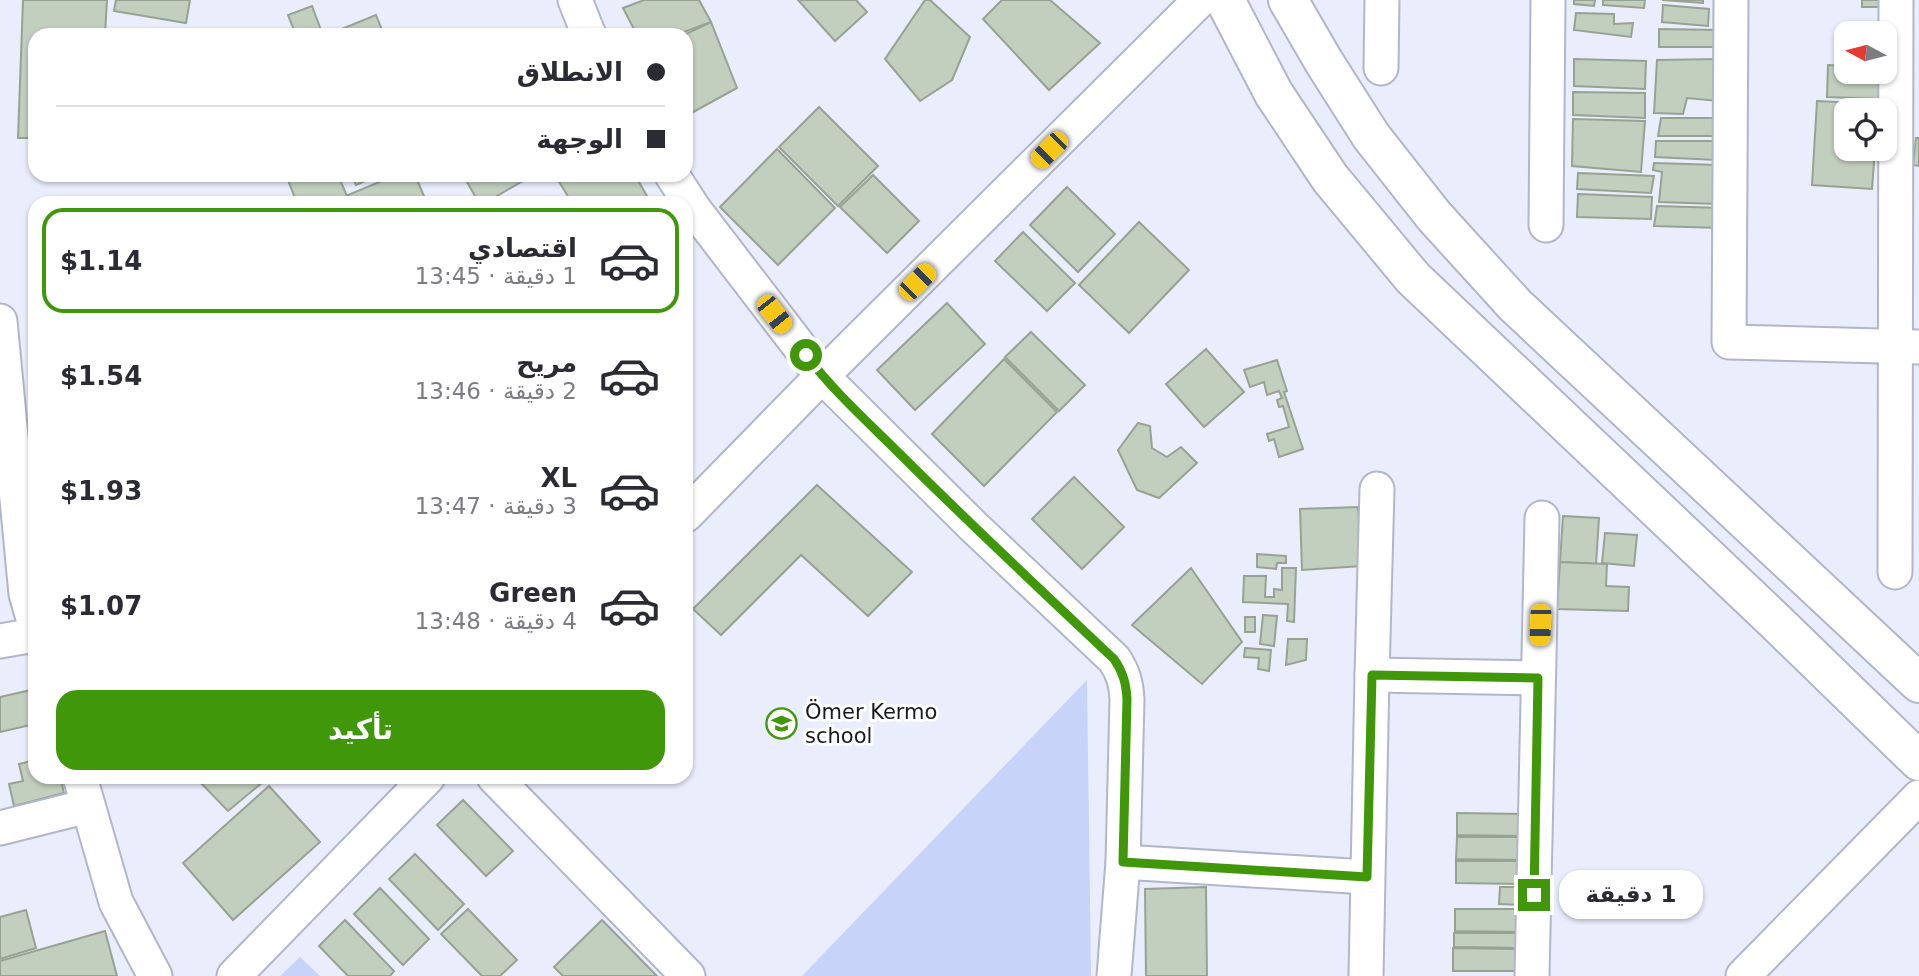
<!DOCTYPE html>
<html lang="ar">
<meta charset="utf-8">
<style>
:root{--surface:#fff;--page:#f2f2f3;--text:#2b2b33;--muted:#7c7c81;--line:#e1e1e2;--accent:#41970a}
body{margin:0;font-family:"DejaVu Sans",Cairo,sans-serif;background:var(--page);color:var(--text);direction:rtl;height:100vh;display:flex;flex-direction:column;font-size:26px;white-space:nowrap}
*{box-sizing:border-box;margin:0}
p{font-size:23px;color:var(--muted)}
.icon{flex:none;width:38px;height:38px;fill:none;stroke:currentColor;stroke-width:2;stroke-linecap:round;stroke-linejoin:round}
.map{position:relative;flex:1;overflow:hidden;direction:ltr}
.side{position:absolute;left:28px;top:196px;width:665px;height:588px;display:flex;flex-direction:column;background:var(--surface);border-radius:21px;box-shadow:0 2px 5px #0004;direction:rtl}
.side>*{flex:none}
.top-card{position:absolute;left:28px;top:28px;width:665px;height:154px;border-radius:21px;box-shadow:0 2px 5px #0004;direction:rtl;display:grid;align-content:center;height:154px;padding:0 28px;background:var(--surface)}
.needle{width:46px;rotate:277deg}
.tools{position:absolute;left:1834px;top:21px;display:grid;gap:14px}
.tools a{display:grid;place-items:center;width:63px;height:63px;border-radius:14px;background:var(--surface);box-shadow:0 2px 5px #0004;font-size:35px}
.end{position:absolute;width:32px;height:32px;margin:-16px;border:9px solid #41970a;background:#fff;box-shadow:0 0 0 4px #fff}
.from{border-radius:50%}
.bubble{position:absolute;height:49px;border-radius:21px;background:var(--surface);box-shadow:0 2px 5px #0004;font-size:23px;font-weight:700;line-height:49px;text-align:center;direction:rtl}
.car{position:absolute;width:21px;height:42px;margin:-21px -10px;border-radius:9px;box-shadow:0 0 5px 2px #0007;background:linear-gradient(#f5c518 24%,#345 0 40%,#f5c518 0 76%,#345 0 86%,#f5c518 0)}
.top-card b{display:flex;align-items:center;gap:24px;height:66px;font-size:26px}
.top-card b+b{border-top:2px solid var(--line)}
.top-card i{width:18px;height:18px;background:var(--text)}
ul{padding:12px 0 0;list-style:none}
li{display:flex;align-items:center;gap:21px;height:105px;margin:0 14px 10px;padding:0 14px;border:4px solid transparent;border-radius:21px}
li div{flex:1}
li b{display:block;font-size:26px}
li em{font-style:normal;font-weight:700}
li.selected{border-color:var(--accent)}
li>.icon{width:63px;height:63px;stroke-width:1.5}
.cta{display:flex;gap:14px;margin-top:auto;padding:14px 28px}
.cta a{flex:1;height:80px;border-radius:21px;background:var(--accent);color:#fff;font-size:28px;font-weight:700;line-height:80px;text-align:center}
.map>svg:first-child{display:block}
.green{fill:#c7d3f9}
.building{fill:#c2cebe;stroke:#97a293;stroke-width:2}
.lines{fill:none;stroke-linecap:round;stroke-linejoin:round}
.street-casing{stroke:#b1b6c8;stroke-width:37}
.secondary-casing{stroke:#b1b6c8;stroke-width:42}
.street{stroke:#fff;stroke-width:33}
.secondary{stroke:#fff;stroke-width:38}
.route{stroke:#41970a;stroke-width:9}
.labels{text-anchor:middle;dominant-baseline:central;stroke-width:6;stroke-linejoin:round;paint-order:stroke}
.poi-label{font-size:21px;fill:#181a20;stroke:#fff;text-anchor:start}
</style>
<div class="map">
<svg width="1919" height="976" viewBox="0 0 1919 976">
<rect width="100%" height="100%" fill="#e9edfc"/>
<!-- green -->
<g class="green">
<polygon points="1087,680 1091,976 802,976"/>
<polygon points="300,957 320,976 280,976"/>
</g>
<!-- building -->
<g class="building">
<polygon points="23,0 107,0 105,35 35,35 35,138 18,138"/>
<polygon points="116,0 190,0 186,23 114,11"/>
<polygon points="644,0 699,0 711,22 676,35 637,35 623,8"/>
<polygon points="798,0 856,0 867,12 835,41"/>
<polygon points="925,0 930,0 970,37 952,80 920,101 885,59"/>
<polygon points="1002,0 1050,0 1100,43 1049,90 983,19"/>
<polygon points="1574,0 1595,0 1594,6 1574,4"/>
<polygon points="1603,0 1645,0 1644,8 1603,5"/>
<polygon points="1662,0 1703,0 1703,3"/>
<rect x="1862" y="0" width="20" height="7"/>
<polygon points="1663,5 1709,9 1708,26 1662,22"/>
<polygon points="312,6 321,30 308,35 296,35 288,15"/>
<polygon points="1576,13 1614,14 1614,24 1633,23 1631,37 1574,30"/>
<polygon points="376,15 384,35 327,35"/>
<polygon points="711,22 737,88 686,116 686,35 684,35"/>
<polygon points="1659,29 1719,30 1719,47 1659,47"/>
<polygon points="1574,59 1646,61 1645,89 1574,86"/>
<polygon points="1720,59 1718,101 1687,98 1683,114 1654,113 1657,60"/>
<polygon points="1828,65 1846,66 1846,72 1882,72 1881,99 1827,97"/>
<polygon points="1573,92 1645,93 1645,118 1573,115"/>
<polygon points="1817,101 1879,104 1878,110 1846,110 1846,149 1875,149 1872,189 1812,185"/>
<polygon points="819,107 878,166 838,206 779,147"/>
<polygon points="1661,118 1721,118 1718,136 1658,136"/>
<polygon points="1573,119 1645,121 1641,172 1572,166"/>
<polygon points="1916,138 1919,138 1919,166 1913,165"/>
<polygon points="1656,141 1717,141 1716,160 1655,157"/>
<polygon points="777,149 835,208 778,265 720,207"/>
<polygon points="1654,163 1719,165 1717,204 1659,202 1662,172 1653,170"/>
<polygon points="1578,173 1654,176 1651,193 1577,189"/>
<polygon points="286,175 338,175 350,203 297,203"/>
<polygon points="352,175 379,175 356,185"/>
<polygon points="396,175 415,175 427,203 351,203 348,195"/>
<polygon points="463,175 533,175 485,203 479,203"/>
<polygon points="555,175 635,175 651,203 572,203"/>
<polygon points="873,175 919,221 887,253 840,207"/>
<polygon points="1067,187 1115,234 1078,272 1030,225"/>
<polygon points="1578,194 1652,197 1651,219 1577,217"/>
<polygon points="1657,206 1723,208 1721,228 1654,226"/>
<polygon points="1139,222 1189,270 1129,333 1079,285"/>
<polygon points="1023,232 1075,283 1047,311 995,261"/>
<polygon points="947,303 985,344 915,410 877,370"/>
<polygon points="1031,332 1085,385 1059,411 1005,357"/>
<polygon points="1206,349 1244,392 1204,427 1166,384"/>
<polygon points="1004,359 1057,412 984,486 932,434"/>
<polygon points="1277,360 1287,391 1284,392 1303,449 1279,457 1274,439 1269,441 1267,434 1289,427 1283,406 1279,407 1277,400 1282,398 1279,391 1267,395 1264,382 1250,387 1244,370"/>
<polygon points="1138,423 1150,426 1152,448 1167,457 1181,447 1197,463 1159,498 1137,490 1118,450"/>
<polygon points="1074,477 1124,527 1082,569 1032,519"/>
<polygon points="817,485 912,572 868,616 801,555 721,635 693,609"/>
<polygon points="1358,507 1362,566 1302,570 1300,509"/>
<polygon points="1563,516 1599,518 1596,564 1560,562"/>
<polygon points="1605,533 1637,535 1634,566 1602,563"/>
<polygon points="1257,554 1286,556 1286,563 1277,563 1276,569 1257,567"/>
<polygon points="1560,562 1607,564 1606,586 1629,587 1628,611 1557,609"/>
<polygon points="1191,568 1242,642 1202,684 1132,625"/>
<polygon points="1282,568 1296,568 1294,622 1287,621 1288,604 1243,602 1244,576 1266,576 1265,597 1274,597 1274,589 1282,590"/>
<polygon points="1263,615 1277,616 1274,646 1260,644"/>
<rect x="1245" y="617" width="10" height="15"/>
<polygon points="1288,639 1307,639 1306,660 1286,665"/>
<polygon points="1245,648 1271,650 1269,671 1258,669 1259,658 1244,657"/>
<polygon points="35,689 35,724 0,732 0,697"/>
<polygon points="35,760 35,777 60,777 64,793 14,806 9,784 23,781 19,764"/>
<polygon points="195,777 269,777 228,811"/>
<polygon points="269,786 320,842 233,920 183,863"/>
<polygon points="463,800 513,851 486,876 437,825"/>
<polygon points="1457,813 1523,814 1523,836 1457,835"/>
<polygon points="1457,837 1522,837 1522,860 1456,859"/>
<polygon points="415,854 464,904 438,930 389,879"/>
<polygon points="1456,861 1522,861 1522,884 1456,883"/>
<polygon points="1206,887 1207,976 1146,976 1145,889"/>
<polygon points="1500,887 1522,887 1523,905 1499,904"/>
<polygon points="380,888 429,939 403,965 354,914"/>
<polygon points="468,909 517,960 500,976 482,976 441,934"/>
<polygon points="1455,909 1521,909 1520,932 1455,931"/>
<polygon points="26,910 36,948 0,959 0,917"/>
<polygon points="345,920 394,971 390,976 348,976 319,946"/>
<polygon points="602,920 657,976 563,976 554,967"/>
<polygon points="105,931 117,976 0,976 0,961"/>
<polygon points="1454,933 1518,933 1519,948 1454,947"/>
<polygon points="1453,948 1519,949 1519,971 1453,971"/>
</g>
<g class="lines">
<defs>
<g id="street">
<polyline points="575,0 589,35"/>
<polyline points="1731,0 1729,342 1919,347"/>
<polyline points="1381,68 1382,0"/>
<path d="M672,175L694,209L822,376L974,527L1114,659C1123,672 1126,683 1127,699L1123,862L1114,976"/>
<polyline points="1546,225 1548,0"/>
<polyline points="0,321 26,594 35,625"/>
<polyline points="686,515 822,376 1200,0"/>
<polyline points="1895,572 1896,0"/>
<polyline points="0,641 35,635"/>
<polyline points="1372,675 1538,678"/>
<polyline points="80,777 116,902 155,976"/>
<polyline points="494,777 688,976"/>
<polyline points="0,828 88,806"/>
<polyline points="1123,862 1367,877"/>
<polyline points="234,976 428,777"/>
<polyline points="1366,976 1372,675 1377,489"/>
<polyline points="1532,976 1542,518"/>
<polyline points="1743,976 1919,797"/>
</g>
<g id="secondary">
<polyline points="1225,0 1274,94 1330,178 1413,278 1776,622 1919,761"/>
<polyline points="1288,0 1324,62 1371,136 1434,216 1515,305 1919,683"/>
</g>
</defs>
<!-- street casing -->
<use href="#street" class="street-casing"/>
<!-- secondary casing -->
<use href="#secondary" class="secondary-casing"/>
<!-- street -->
<use href="#street" class="street"/>
<!-- secondary -->
<use href="#secondary" class="secondary"/>
</g>
<g class="lines">
<!-- route -->
<path class="route" d="M806,355C834,392 869,423 902,456C971,525 1043,592 1114,659C1123,672 1126,683 1127,699L1123,862L1367,877L1372,675L1538,678L1534,895"/>
</g>
<!-- icons -->
<defs>
<symbol id="school-ring" viewBox="-11 -11 22 22"><circle r="9.5" fill="#fff" stroke="#41970a" stroke-width="1.5"/><path d="M0-5L7-2L0 1L-7-2ZM-4 1L0 2.5L4 1V4Q0 6-4 4Z" fill="#41970a"/></symbol>
</defs>
<g fill-rule="evenodd">
<use href="#school-ring" x="764" y="706" width="35" height="35"/>
</g>
<g class="labels">
<!-- poi labels -->
<g class="poi-label">
<text x="805" y="712">Ömer Kermo<tspan x="805" dy="24">school</tspan></text>
</g>
</g>
</svg>
<div class="tools">
<a><svg class="needle" viewBox="-14 -14 28 28"><path d="M0-13l5 13h-10z" fill="#e53935"/><path d="M0 13l5-13h-10z" fill="#7c7c81"/></svg></a>
<a><svg class="icon" aria-label="locate" viewBox="0 0 24 24"><circle cx="12" cy="12" r="6"/><path d="M12 2v4M12 18v4M2 12h4M18 12h4"/></svg></a>
</div>
<i class="end from" style="left:806px;top:355px"></i>
<i class="end" style="left:1534px;top:895px"></i>
<div class="bubble" style="left:1559px;top:870px;width:144px">1 دقيقة</div>
<i class="car" style="left:1049px;top:150px;rotate:225deg"></i>
<i class="car" style="left:917px;top:282px;rotate:45deg"></i>
<i class="car" style="left:774px;top:314px;rotate:142deg"></i>
<i class="car" style="left:1540px;top:625px;rotate:182deg"></i>
<div class="top-card">
<b><i class="from"></i>الانطلاق</b>
<b><i></i>الوجهة</b>
</div>
<section class="side">
<ul>
<li class="selected"><svg class="icon" aria-label="car" viewBox="0 0 24 24"><path d="M5 17H2v-5l4-1 3-4h7l3 4 3 1v5h-3M9 17h6M6 11h13"/><circle cx="7" cy="17" r="2"/><circle cx="17" cy="17" r="2"/></svg><div><b>اقتصادي</b><p>1 دقيقة · 13:45</p></div><em>$1.14</em></li>
<li><svg class="icon" aria-label="car" viewBox="0 0 24 24"><path d="M5 17H2v-5l4-1 3-4h7l3 4 3 1v5h-3M9 17h6M6 11h13"/><circle cx="7" cy="17" r="2"/><circle cx="17" cy="17" r="2"/></svg><div><b>مريح</b><p>2 دقيقة · 13:46</p></div><em>$1.54</em></li>
<li><svg class="icon" aria-label="car" viewBox="0 0 24 24"><path d="M5 17H2v-5l4-1 3-4h7l3 4 3 1v5h-3M9 17h6M6 11h13"/><circle cx="7" cy="17" r="2"/><circle cx="17" cy="17" r="2"/></svg><div><b>XL</b><p>3 دقيقة · 13:47</p></div><em>$1.93</em></li>
<li><svg class="icon" aria-label="car" viewBox="0 0 24 24"><path d="M5 17H2v-5l4-1 3-4h7l3 4 3 1v5h-3M9 17h6M6 11h13"/><circle cx="7" cy="17" r="2"/><circle cx="17" cy="17" r="2"/></svg><div><b>Green</b><p>4 دقيقة · 13:48</p></div><em>$1.07</em></li>
</ul>
<div class="cta"><a>تأكيد</a></div>
</section>
</div>
